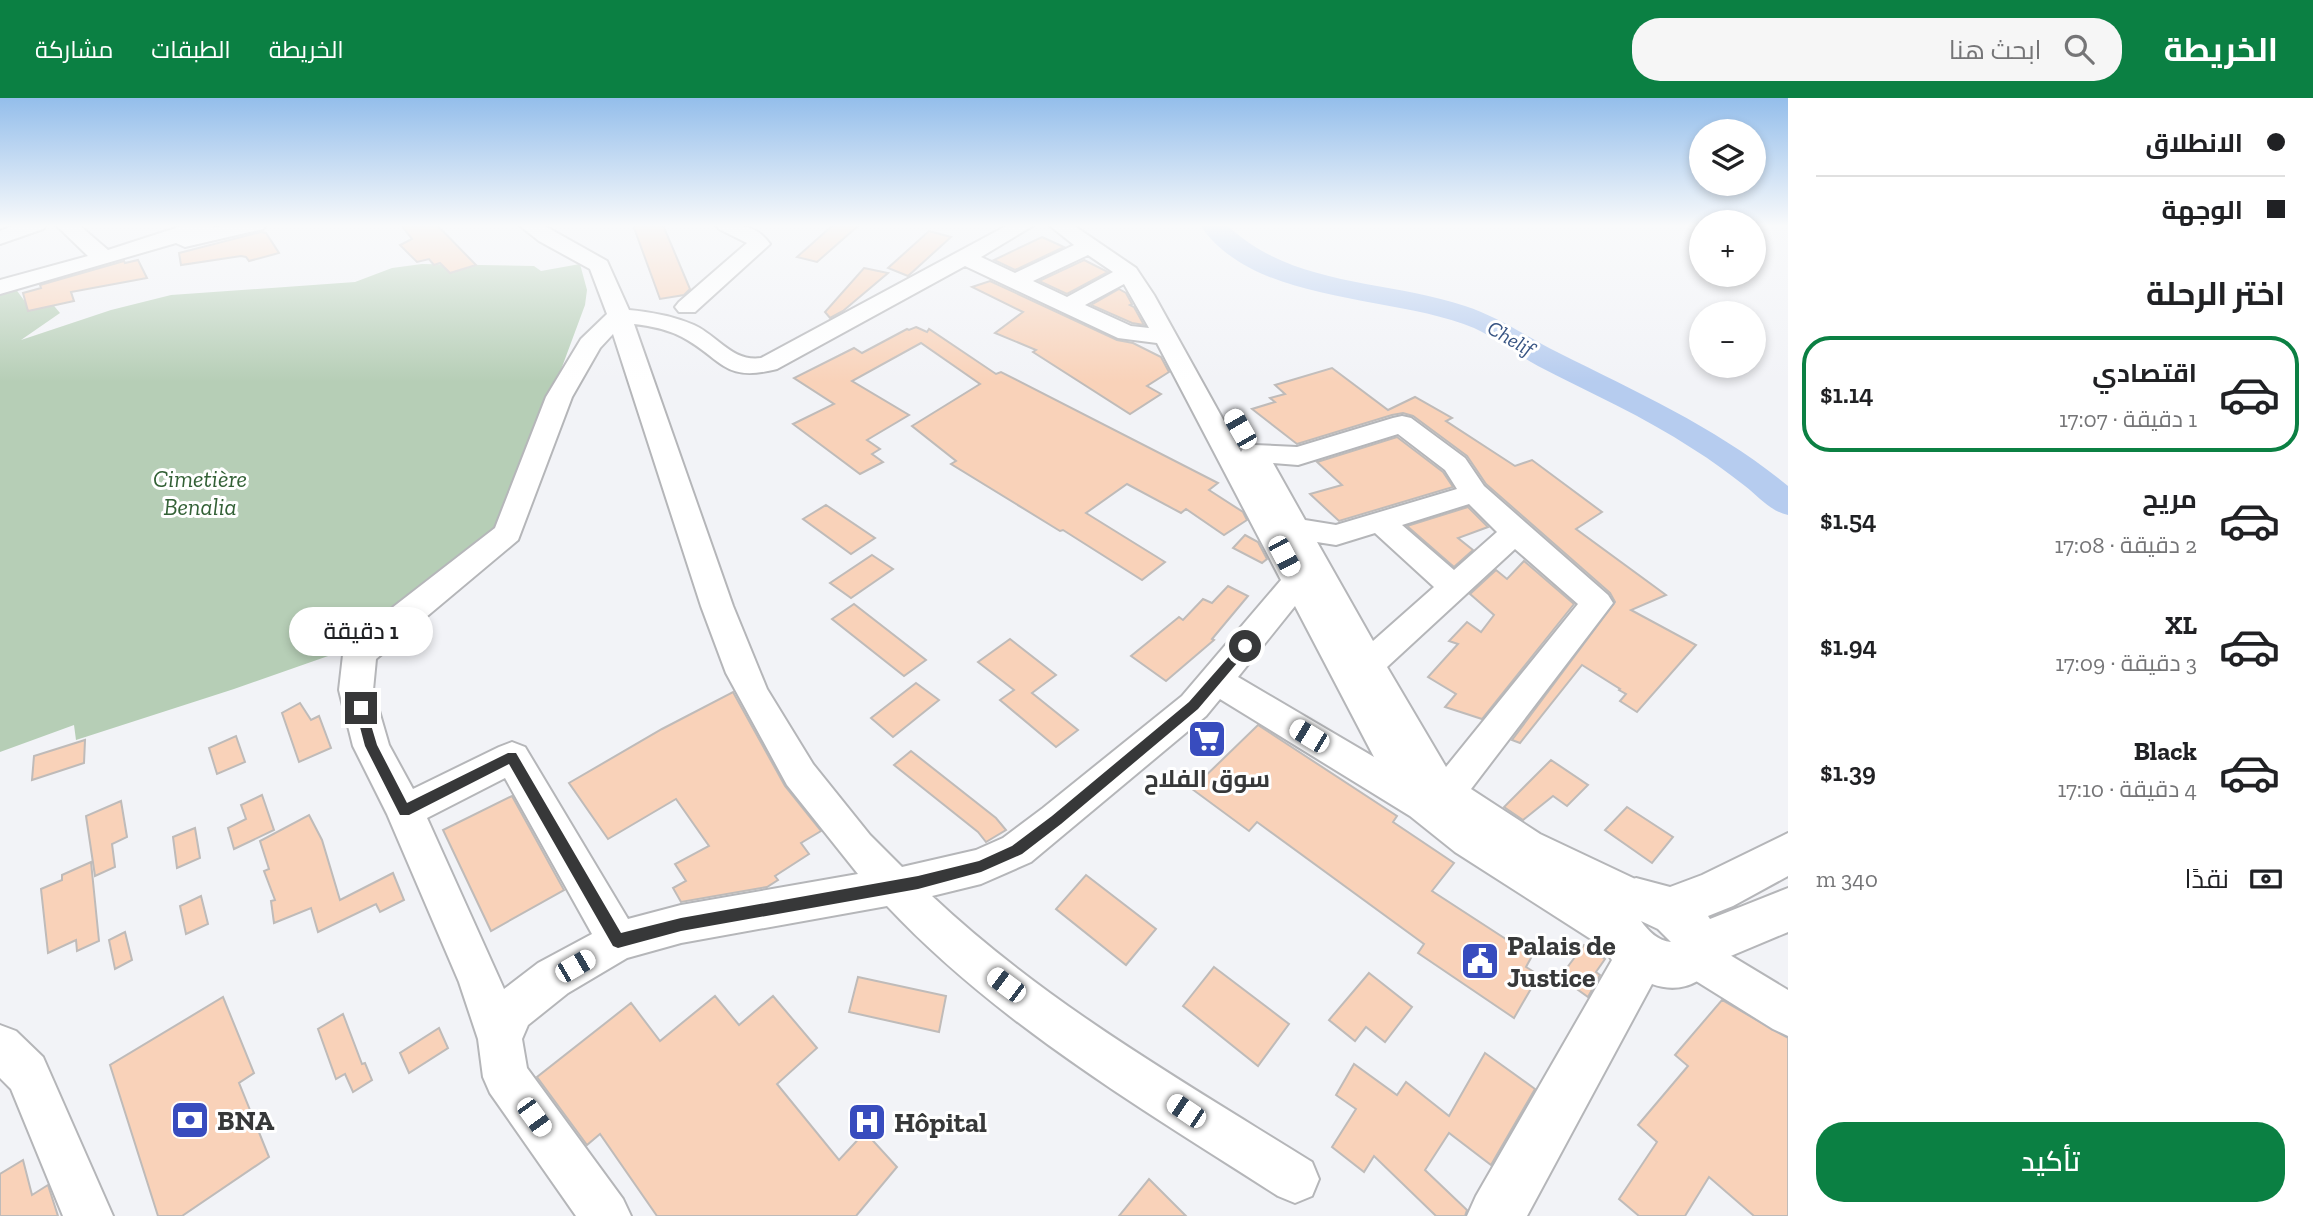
<!DOCTYPE html>
<html lang="ar">
<meta charset="utf-8">
<style>
:root{--surface:#fff;--page:#f6f6f6;--text:#202124;--muted:#757577;--line:#e0e0e0;--accent:#0b8043}
body{margin:0;font-family:"Zilla Slab",Cairo,serif;background:var(--page);color:var(--text);direction:rtl;height:100vh;display:flex;flex-direction:column;font-size:26px;white-space:nowrap}
*{box-sizing:border-box;margin:0}
p{font-size:23px;color:var(--muted)}
.icon{flex:none;width:38px;height:38px;fill:none;stroke:currentColor;stroke-width:2;stroke-linecap:round;stroke-linejoin:round}
.map{position:relative;flex:1;overflow:hidden;direction:ltr}
.panel{display:flex;flex-direction:column;background:var(--surface);width:525px}
.panel>*{flex:none}
.hud{display:grid;align-content:center;height:154px;padding:0 28px;background:var(--surface)}
.buttons{position:absolute;left:1689px;top:21px;display:grid;gap:14px}
.buttons a{display:grid;place-items:center;width:77px;height:77px;border-radius:50%;background:var(--surface);box-shadow:0 4px 10px #0003;font-size:35px}
.end{position:absolute;width:32px;height:32px;margin:-16px;border:9px solid #373839;background:#fff;box-shadow:0 0 0 4px #fff}
.from{border-radius:50%}
.bubble{position:absolute;height:49px;border-radius:24px;background:var(--surface);box-shadow:0 4px 10px #0003;font-size:23px;font-weight:600;line-height:49px;text-align:center;direction:rtl}
.car{position:absolute;width:21px;height:42px;margin:-21px -10px;border-radius:9px;box-shadow:0 0 5px 2px #0007;background:linear-gradient(#fff 24%,#345 0 40%,#fff 0 76%,#345 0 86%,#fff 0)}
.hud b{display:flex;align-items:center;gap:24px;height:66px;font-size:26px}
.hud b+b{border-top:2px solid var(--line)}
.hud i{width:18px;height:18px;background:var(--text)}
ul{padding:0;list-style:none}
li{display:flex;align-items:center;gap:21px;height:116px;margin:0 14px 10px;padding:0 14px;border:4px solid transparent;border-radius:28px}
li div{flex:1}
li b{display:block;font-size:26px}
li em{font-style:normal;font-weight:600}
li.selected{border-color:var(--accent)}
li>.icon{width:63px;height:63px;stroke-width:1.5}
h2{padding:0 28px;font-size:32px;line-height:84px}
.pay{display:flex;align-items:center;gap:18px;height:77px;padding:0 28px;font-size:26px}
.pay p{margin-inline-start:auto}
.primary-button{display:flex;gap:14px;margin-top:auto;padding:14px 28px}
.primary-button a{flex:1;height:80px;border-radius:28px;background:var(--accent);color:#fff;font-size:28px;font-weight:600;line-height:80px;text-align:center}
header{display:flex;align-items:center;gap:42px;box-sizing:border-box;height:98px;padding:0 35px;background:var(--accent);color:#fff}
header strong{font-size:33px}
nav{display:flex;gap:38px;margin-inline-start:auto;font-size:24px}
.search{width:490px;height:63px;background:var(--page);display:flex;align-items:center;gap:18px;box-sizing:border-box;padding:0 24px;border-radius:28px;color:var(--muted);font-size:26px}
main{display:flex;flex:1;min-height:0}
.map>svg:first-child{display:block}
.green{fill:#b6ceb6}
.lines{fill:none;stroke-linecap:round;stroke-linejoin:round}
.river{fill:#b6ccef;fill-rule:evenodd}
.building{fill:#f9d2b9;stroke:#bfbbb9;stroke-width:2}
.minor-casing{stroke:#b5b6b9;stroke-width:4}
.major-casing{stroke:#b5b6b9;stroke-width:4}
.minor{fill:#fff;fill-rule:evenodd}
.major{fill:#fff;fill-rule:evenodd}
.route{fill:#373839}
.labels{text-anchor:middle;dominant-baseline:central;stroke-width:6;stroke-linejoin:round;paint-order:stroke}
.far-water-label{font-size:21px;font-style:italic;fill:#375483;stroke:#fff}
.park-label{font-size:24px;font-style:italic;fill:#336136;stroke:#fff}
.poi-label{font-size:24px;font-weight:bold;fill:#373839;stroke:#fff}
.near-poi-label{font-size:28px;font-weight:bold;fill:#373839;stroke:#fff;text-anchor:start}
</style>
<header>
<strong>الخريطة</strong>
<div class="search"><svg class="icon" aria-label="search" viewBox="0 0 24 24"><circle cx="10" cy="10" r="6"/><path d="M15 15l6 6"/></svg>ابحث هنا</div>
<nav><a>الخريطة</a><a>الطبقات</a><a>مشاركة</a></nav>
</header>
<main>
<section class="panel">
<div class="hud">
<b><i class="from"></i>الانطلاق</b>
<b><i></i>الوجهة</b>
</div>
<h2>اختر الرحلة</h2>
<ul>
<li class="selected"><svg class="icon" aria-label="car" viewBox="0 0 24 24"><path d="M5 17H2v-5l4-1 3-4h7l3 4 3 1v5h-3M9 17h6M6 11h13"/><circle cx="7" cy="17" r="2"/><circle cx="17" cy="17" r="2"/></svg><div><b>اقتصادي</b><p>1 دقيقة · 17:07</p></div><em>$1.14</em></li>
<li><svg class="icon" aria-label="car" viewBox="0 0 24 24"><path d="M5 17H2v-5l4-1 3-4h7l3 4 3 1v5h-3M9 17h6M6 11h13"/><circle cx="7" cy="17" r="2"/><circle cx="17" cy="17" r="2"/></svg><div><b>مريح</b><p>2 دقيقة · 17:08</p></div><em>$1.54</em></li>
<li><svg class="icon" aria-label="car" viewBox="0 0 24 24"><path d="M5 17H2v-5l4-1 3-4h7l3 4 3 1v5h-3M9 17h6M6 11h13"/><circle cx="7" cy="17" r="2"/><circle cx="17" cy="17" r="2"/></svg><div><b>XL</b><p>3 دقيقة · 17:09</p></div><em>$1.94</em></li>
<li><svg class="icon" aria-label="car" viewBox="0 0 24 24"><path d="M5 17H2v-5l4-1 3-4h7l3 4 3 1v5h-3M9 17h6M6 11h13"/><circle cx="7" cy="17" r="2"/><circle cx="17" cy="17" r="2"/></svg><div><b>Black</b><p>4 دقيقة · 17:10</p></div><em>$1.39</em></li>
</ul>
<div class="pay"><svg class="icon" aria-label="cash" viewBox="0 0 24 24"><path d="M3 7h18v10H3z"/><circle cx="12" cy="12" r="2"/></svg>نقدًا<p>340 m</p></div>
<div class="primary-button"><a>تأكيد</a></div>
</section>
<div class="map">
<svg width="1788" height="1118" viewBox="0 0 1788 1118">
<rect width="100%" height="100%" fill="#f2f3f7"/>
<!-- green -->
<polygon class="green" points="422,166 534,168 541,173 580,166 587,192 585,207 499,439 331,557 234,591 76,642 74,627 0,654 0,195 15,190 26,205 50,203 60,215 21,242 111,212 171,197 355,184 392,170"/>
<g class="lines">
<!-- river -->
<path class="river" d="M1200,127H1227C1292,189 1385,181 1465,208C1499,219 1527,239 1559,255C1639,295 1719,331 1788,388V417C1770,413 1759,399 1745,388C1728,375 1711,362 1693,351C1643,318 1590,295 1538,268C1516,256 1496,240 1474,230C1392,196 1254,207 1200,127Z"/>
</g>
<!-- building -->
<g class="building">
<polygon points="401,127 437,127 476,167 450,175 440,165 434,167 429,161 417,164 400,147 412,141"/>
<polygon points="633,127 663,127 690,191 684,197 660,201"/>
<polygon points="833,127 859,127 817,164 797,159"/>
<polygon points="929,133 951,139 908,178 888,170"/>
<polygon points="261,134 266,135 279,155 249,163 246,159 241,158 181,167 179,155"/>
<polygon points="1042,139 1064,149 1015,172 994,162"/>
<polygon points="138,162 147,180 71,194 74,203 28,213 23,195 41,190 40,187 124,163 125,165"/>
<polygon points="1084,162 1108,174 1067,196 1039,183"/>
<polygon points="864,170 888,175 843,213 830,220 825,214"/>
<polygon points="990,183 1117,242 1133,245 1161,259 1169,274 1147,288 1161,296 1130,316 1033,254 1036,252 995,235 1023,214 972,189"/>
<polygon points="1119,191 1126,195 1132,206 1130,207 1134,209 1144,227 1132,225 1091,207"/>
<polygon points="916,229 927,234 929,231 996,276 1001,274 1218,385 1209,392 1243,414 1247,422 1224,437 1186,411 1181,415 1127,386 1086,415 1165,464 1142,482 1063,432 1060,433 951,366 956,363 912,328 980,286 921,245 852,283 909,317 867,342 880,351 872,356 883,364 860,376 793,326 834,306 794,280 854,250 862,255 907,231 909,232"/>
<polygon points="1332,270 1388,312 1415,299 1452,320 1446,323 1515,368 1532,362 1602,414 1576,431 1666,497 1631,512 1696,547 1637,614 1620,603 1626,596 1619,592 1620,591 1582,567 1520,645 1512,642 1615,504 1610,495 1486,386 1467,358 1413,318 1403,315 1392,317 1297,346 1252,311 1275,304 1270,300 1285,296 1275,287"/>
<polygon points="1397,339 1443,374 1453,389 1339,423 1310,396 1342,387 1317,364"/>
<polygon points="826,407 875,440 851,456 803,421"/>
<polygon points="1468,409 1488,429 1458,440 1473,452 1454,469 1407,428"/>
<polygon points="1245,437 1258,444 1267,461 1262,465 1233,450"/>
<polygon points="872,457 893,471 851,500 830,485"/>
<polygon points="1524,463 1574,506 1482,621 1445,609 1456,596 1428,579 1458,546 1449,543 1467,524 1481,534 1494,517 1470,496 1496,472 1507,481"/>
<polygon points="1228,488 1248,498 1212,541 1214,542 1166,583 1131,558 1179,519 1183,522 1203,501 1212,505"/>
<polygon points="854,506 926,562 904,578 832,521"/>
<polygon points="1010,541 1056,577 1032,595 1078,632 1056,649 1000,602 1014,592 978,564"/>
<polygon points="916,585 939,602 893,639 871,620"/>
<polygon points="733,594 785,688 821,733 801,745 809,756 775,778 778,782 767,789 681,804 673,790 686,783 675,766 709,748 676,701 608,741 569,685 662,631"/>
<polygon points="300,605 311,622 319,618 331,650 299,664 282,615"/>
<polygon points="1258,627 1397,718 1393,724 1454,765 1432,793 1532,858 1526,869 1539,877 1514,920 1418,855 1424,846 1257,724 1249,733 1192,691"/>
<polygon points="236,638 245,664 217,676 209,650"/>
<polygon points="85,642 84,665 32,682 34,658"/>
<polygon points="911,653 996,720 1006,732 986,744 978,734 894,667"/>
<polygon points="1551,662 1588,687 1567,708 1553,698 1523,722 1504,709"/>
<polygon points="262,697 274,732 234,751 228,730 246,721 241,707"/>
<polygon points="512,698 564,792 491,833 443,732"/>
<polygon points="121,703 127,739 112,746 115,769 95,778 86,718"/>
<polygon points="1627,709 1673,739 1652,765 1605,732"/>
<polygon points="309,717 322,742 340,802 393,775 404,802 380,814 376,806 318,834 311,810 274,825 271,803 275,802 264,773 269,771 260,743"/>
<polygon points="195,730 200,760 177,770 173,739"/>
<polygon points="91,764 99,843 77,853 76,842 48,855 41,791 62,782 62,777"/>
<polygon points="1086,777 1156,831 1126,867 1056,811"/>
<polygon points="201,798 208,826 186,836 180,808"/>
<polygon points="125,834 132,862 115,871 109,842"/>
<polygon points="1584,847 1605,861 1596,874 1600,877 1588,899 1560,879"/>
<polygon points="1214,869 1289,926 1258,968 1183,908"/>
<polygon points="1369,875 1412,909 1385,944 1366,929 1355,943 1329,922"/>
<polygon points="858,879 946,898 939,934 849,914"/>
<polygon points="715,898 739,927 773,898 817,950 777,986 839,1062 865,1034 897,1069 856,1118 657,1118 600,1036 587,1047 537,979 631,905 660,943"/>
<polygon points="223,899 254,975 239,985 269,1059 182,1118 158,1118 110,967"/>
<polygon points="1722,902 1788,940 1788,1118 1754,1118 1709,1079 1685,1118 1639,1118 1619,1101 1657,1044 1638,1027 1688,968 1675,957"/>
<polygon points="343,916 362,966 365,965 372,982 353,994 345,976 336,981 318,931"/>
<polygon points="439,930 448,950 409,975 400,955"/>
<polygon points="1485,955 1535,991 1491,1067 1449,1035 1425,1072 1467,1112 1465,1118 1436,1118 1374,1058 1364,1074 1332,1049 1356,1011 1336,997 1354,966 1397,997 1406,984 1449,1018"/>
<polygon points="23,1062 32,1097 48,1087 58,1118 0,1118 0,1076"/>
<polygon points="1149,1081 1186,1118 1119,1118"/>
</g>
<g class="lines">
<defs>
<g id="minor">
<polygon points="15,127 46,127 43,131 0,146 0,133"/>
<polygon points="56,127 79,127 108,152 185,127 215,127 213,130 226,127 266,127 263,131 185,149 176,145 0,196 0,182 88,158"/>
<path d="M519,127H543L607,163L629,212C651,214 673,218 694,227C718,238 732,264 761,260L1008,127H1034L981,159L1015,175L1074,147L1049,127H1073L1136,170L1154,197L1241,354L1244,349L1254,347L1297,349L1393,320L1402,318L1411,320L1465,360L1484,388L1608,497L1613,505L1471,691L1540,736L1650,788L1656,801L1650,814L1636,819L1617,812L1638,824L1644,838L1638,852L1623,857L1608,852L1455,754L1410,718L1220,601L1206,618L1031,764L981,786L932,798C1044,904 1182,983 1312,1064L1319,1081L1312,1098L1295,1105L1278,1098C1142,1011 998,926 887,808L681,845L627,860L568,895L528,927L522,941L527,970L623,1101L631,1118H576L490,995L483,979L478,941L459,884L387,716L353,648L339,592L343,557L361,534L495,430L546,299L581,241L607,216L590,171L539,143ZM1088,157L1113,174L1067,199L1033,183ZM965,168L1118,240L1157,245L1281,482L1182,598L1043,710L1003,740L976,752L902,769L870,737L813,666L767,591L733,508L634,226C651,228 667,231 682,239C723,261 723,285 777,271ZM1124,186L1149,230L1131,228L1085,207ZM613,236L701,508L726,575L787,687L858,776L681,807L628,821L525,649L512,644L499,649L413,691L389,647L373,592L376,561L518,442L572,299L600,250ZM1398,336L1445,372L1457,391L1336,427L1305,422L1273,365L1298,367ZM1469,406L1497,434L1454,472L1402,427ZM1375,435L1434,489L1373,543L1317,444L1336,447ZM1515,451L1578,506L1446,669L1387,569ZM1295,508L1374,659L1238,579ZM505,680L592,836L538,865L504,891L427,720Z"/>
<path d="M716,127C739,127 756,126 770,146L695,214H679L675,209L679,204L747,145L719,131Z"/>
<polygon points="1695,839 1710,845 1788,892 1788,938 1773,931 1680,873 1674,859 1680,845"/>
<polygon points="0,927 16,933 43,959 113,1118 63,1118 11,991 0,980"/>
</g>
<path id="major" d="M1788,735V778L1733,808L1708,818L1710,821L1788,790V834L1714,865C1702,888 1676,895 1652,886L1527,1118H1467L1476,1098L1612,862C1593,838 1591,821 1603,793L1636,780L1670,789L1702,777ZM1641,823L1658,831L1671,844C1658,843 1648,833 1641,823Z"/>
</defs>
<!-- minor casing -->
<use href="#minor" class="minor-casing"/>
<!-- major casing -->
<use href="#major" class="major-casing"/>
<!-- minor -->
<use href="#minor" class="minor"/>
<!-- major -->
<use href="#major" class="major"/>
</g>
<!-- sky -->
<linearGradient id="sky" x2="0" y2="1"><stop stop-color="#94beeb"/><stop offset="0.45" stop-color="#f9fafb"/><stop offset="1" stop-color="#f9fafb" stop-opacity="0"/></linearGradient>
<rect width="1788" height="284" fill="url(#sky)"/>
<!-- route -->
<polygon class="route" points="1245,543 1251,548 1249,551 1198,611 1061,726 1022,756 981,774 918,791 681,833 618,850 613,848 509,666 409,717 400,717 365,648 355,610 361,606 365,607 377,647 407,705 508,655 516,655 621,835 681,820 918,778 979,763 1012,748 1052,718 1189,604 1241,545"/>
<!-- icons -->
<defs>
<symbol id="supermarket-square" viewBox="-11 -11 22 22"><rect x="-9" y="-9" width="18" height="18" rx="4" fill="#384cbe" stroke="#fff"/><path d="M-6-5.5h2.5l.6 2H6L4.5 2H-2.5L-4.4-4H-6ZM-1.5 3.2a1.3 1.3 0 1 0 .1 0ZM3 3.2a1.3 1.3 0 1 0 .1 0Z" fill="#fff"/></symbol>
<symbol id="civic-square" viewBox="-11 -11 22 22"><rect x="-9" y="-9" width="18" height="18" rx="4" fill="#384cbe" stroke="#fff"/><path d="M-.6-6.5H3V-4.5H.6V-3L4-1V1h2V6H-6V1h2V-1L-.6-3ZM-1.2 2.5V6h2.4V2.5Z" fill="#fff"/></symbol>
<symbol id="bank-square" viewBox="-11 -11 22 22"><rect x="-9" y="-9" width="18" height="18" rx="4" fill="#384cbe" stroke="#fff"/><path d="M-6-4H6V4H-6ZM0-2.3a2.3 2.3 0 1 0 0 4.6a2.3 2.3 0 1 0 0-4.6Z" fill="#fff"/></symbol>
<symbol id="hospital-square" viewBox="-11 -11 22 22"><rect x="-9" y="-9" width="18" height="18" rx="4" fill="#384cbe" stroke="#fff"/><path d="M-5-5h3v3.5h4V-5h3V5h-3V1.5h-4V5h-3Z" fill="#fff"/></symbol>
</defs>
<g fill-rule="evenodd">
<use href="#supermarket-square" x="1185" y="619" width="44" height="44"/>
<use href="#civic-square" x="1458" y="841" width="44" height="44"/>
<use href="#bank-square" x="168" y="1000" width="44" height="44"/>
<use href="#hospital-square" x="845" y="1002" width="44" height="44"/>
</g>
<g class="labels">
<!-- far-water labels -->
<g class="far-water-label">
<text transform="translate(1511 240) rotate(30)">Chelif</text>
</g>
<!-- park labels -->
<g class="park-label">
<text x="200" y="380">Cimetière<tspan x="200" dy="28">Benalia</tspan></text>
</g>
<!-- poi labels -->
<g class="poi-label">
<text x="1207" y="680">سوق الفلاح</text>
</g>
<!-- near-poi labels -->
<g class="near-poi-label">
<text x="1507" y="847">Palais de<tspan x="1507" dy="32">Justice</tspan></text>
<text x="217" y="1022">BNA</text>
<text x="894" y="1024">Hôpital</text>
</g>
</g>
</svg>
<div class="buttons">
<a><svg class="icon" aria-label="layers" viewBox="0 0 24 24"><path d="M12 4l9 5-9 5-9-5zM3 14l9 5 9-5"/></svg></a>
<a>+</a>
<a>−</a>
</div>
<i class="end from" style="left:1245px;top:548px"></i>
<i class="end" style="left:361px;top:610px"></i>
<div class="bubble" style="left:289px;top:509px;width:144px">1 دقيقة</div>
<i class="car" style="left:1240px;top:331px;rotate:330deg"></i>
<i class="car" style="left:1284px;top:458px;rotate:152deg"></i>
<i class="car" style="left:1309px;top:638px;rotate:301deg"></i>
<i class="car" style="left:575px;top:868px;rotate:60deg"></i>
<i class="car" style="left:1006px;top:887px;rotate:307deg"></i>
<i class="car" style="left:1186px;top:1013px;rotate:304deg"></i>
<i class="car" style="left:534px;top:1019px;rotate:144deg"></i>
</div>
</main>
